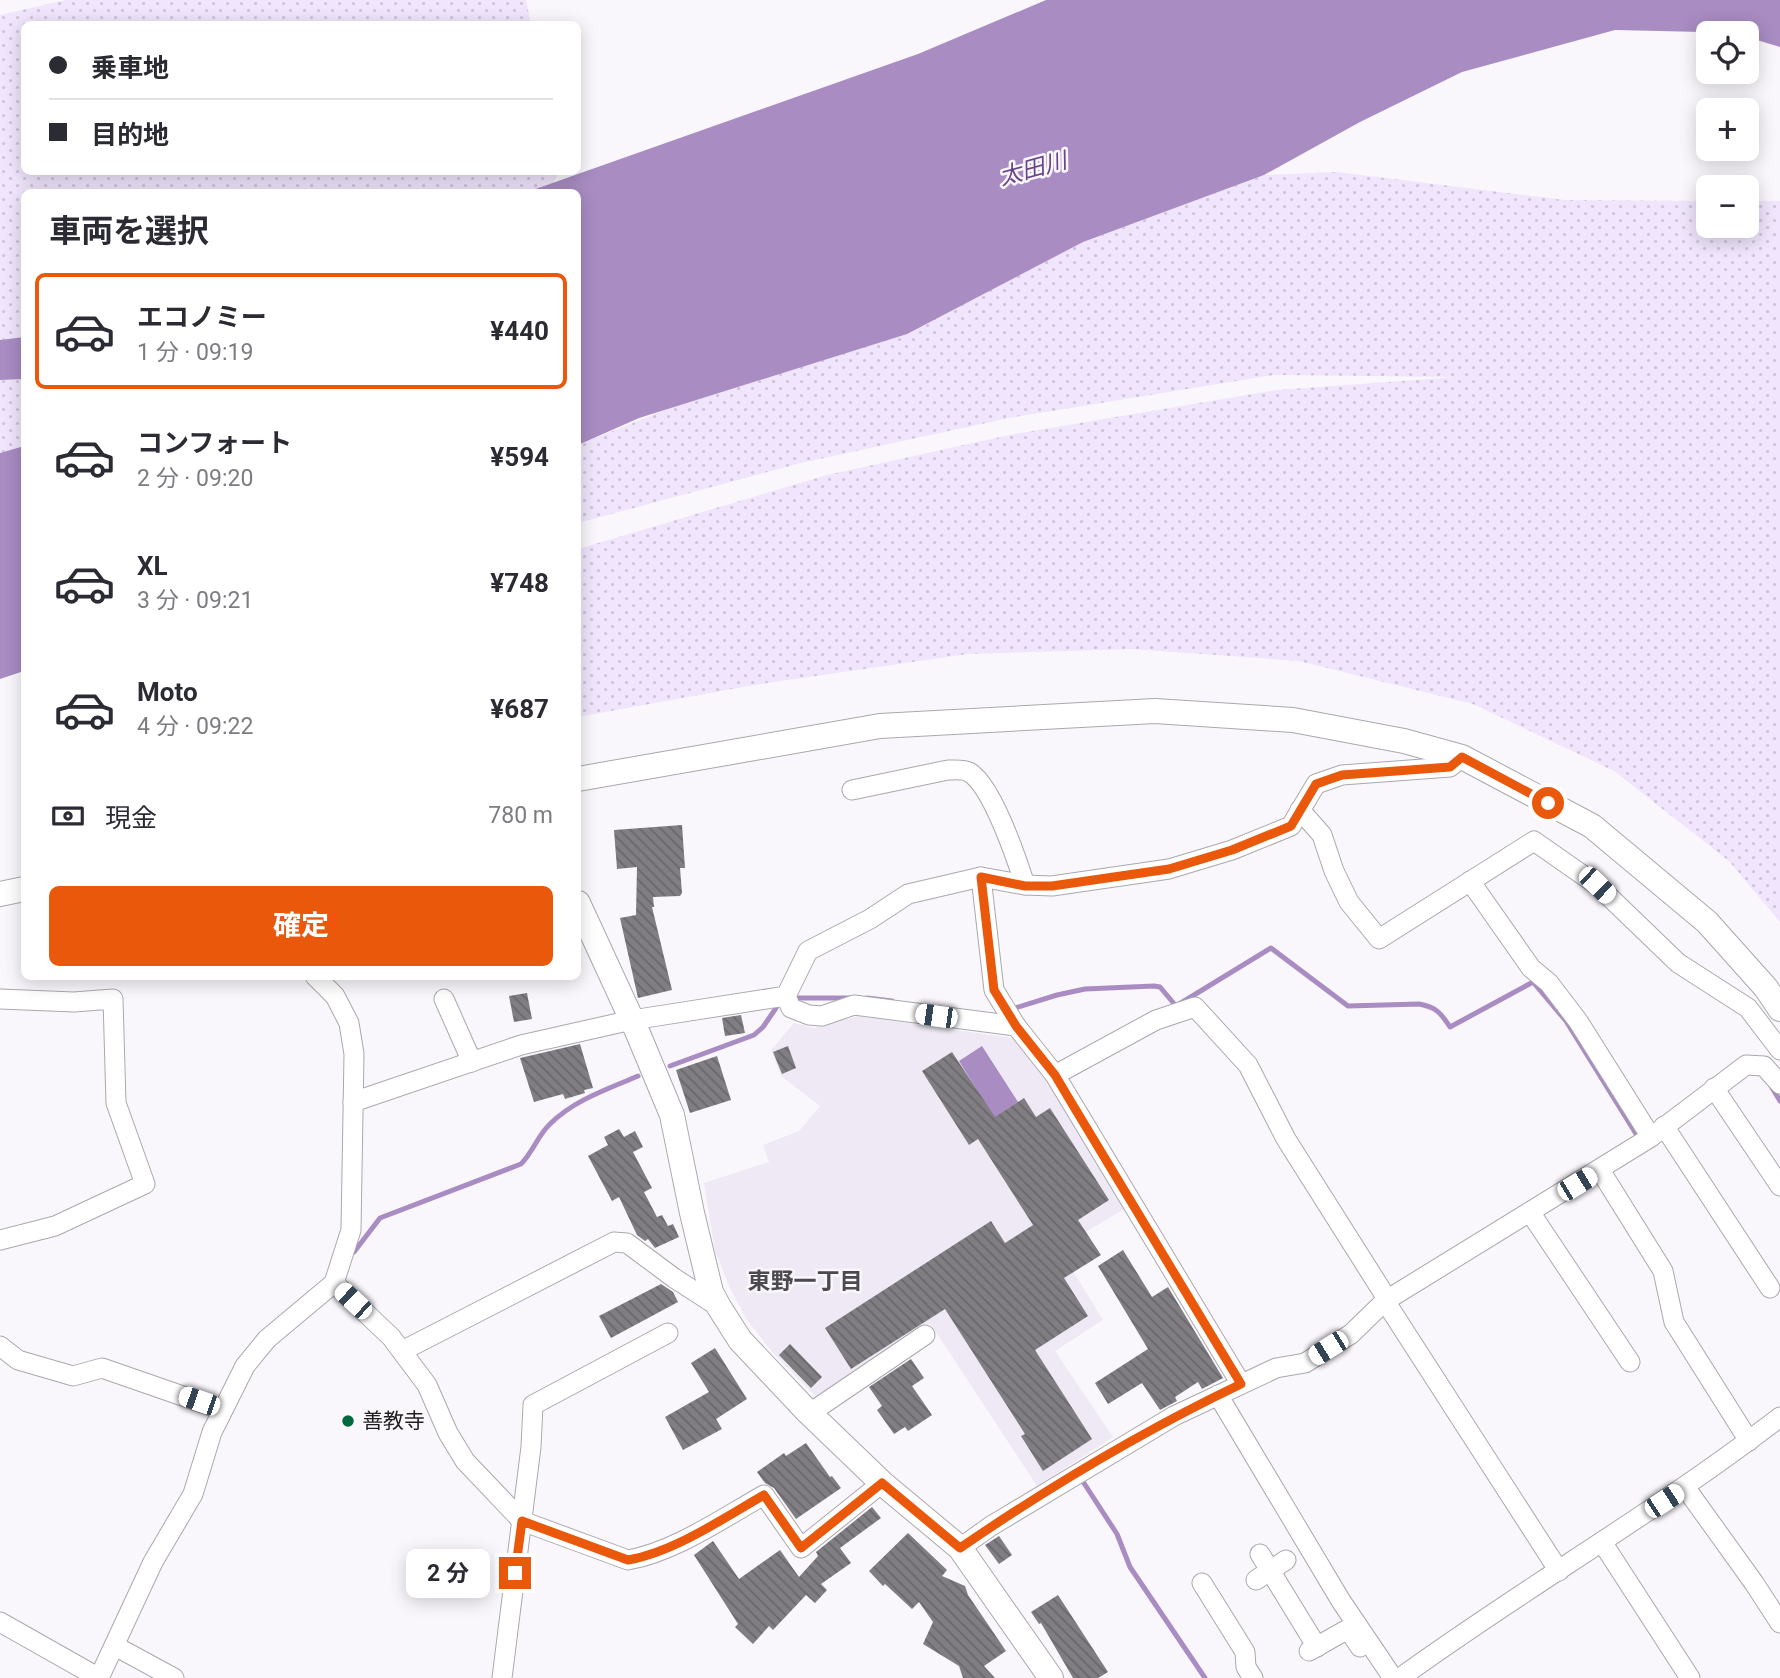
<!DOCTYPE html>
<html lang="ja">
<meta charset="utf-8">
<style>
:root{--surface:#fff;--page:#f7f7f7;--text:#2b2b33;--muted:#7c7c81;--line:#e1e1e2;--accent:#ea580c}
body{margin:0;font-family:Roboto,"Noto Sans JP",sans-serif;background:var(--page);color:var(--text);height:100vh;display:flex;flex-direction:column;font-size:26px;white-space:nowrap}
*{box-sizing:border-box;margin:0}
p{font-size:23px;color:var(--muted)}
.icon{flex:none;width:38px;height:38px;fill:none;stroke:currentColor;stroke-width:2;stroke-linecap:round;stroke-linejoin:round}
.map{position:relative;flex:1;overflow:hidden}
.drawer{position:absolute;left:21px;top:189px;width:560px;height:791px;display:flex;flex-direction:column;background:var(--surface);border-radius:10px;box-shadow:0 4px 18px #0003}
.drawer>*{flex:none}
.top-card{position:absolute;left:21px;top:21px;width:560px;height:154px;border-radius:10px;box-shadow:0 4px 18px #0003;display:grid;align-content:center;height:154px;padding:0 28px;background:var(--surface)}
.fabs{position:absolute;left:1696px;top:21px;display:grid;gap:14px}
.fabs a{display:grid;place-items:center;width:63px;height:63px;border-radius:10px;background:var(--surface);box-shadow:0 4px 18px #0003;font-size:35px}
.end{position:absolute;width:32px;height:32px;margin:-16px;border:9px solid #ea580c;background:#fff;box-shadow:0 0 0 4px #fff}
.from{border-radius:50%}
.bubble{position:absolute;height:49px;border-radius:10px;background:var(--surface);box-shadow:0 4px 18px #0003;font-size:23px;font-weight:700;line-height:49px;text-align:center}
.car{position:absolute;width:21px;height:42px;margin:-21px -10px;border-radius:9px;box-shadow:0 0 5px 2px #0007;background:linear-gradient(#fff 24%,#345 0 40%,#fff 0 76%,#345 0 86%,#fff 0)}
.top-card b{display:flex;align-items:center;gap:24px;height:66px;font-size:26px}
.top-card b+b{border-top:2px solid var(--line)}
.top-card i{width:18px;height:18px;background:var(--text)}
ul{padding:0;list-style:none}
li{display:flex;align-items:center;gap:21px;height:116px;margin:0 14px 10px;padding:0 14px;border:4px solid transparent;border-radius:10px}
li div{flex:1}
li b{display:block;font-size:26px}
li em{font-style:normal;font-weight:700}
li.selected{border-color:var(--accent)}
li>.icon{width:63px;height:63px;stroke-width:1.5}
h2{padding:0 28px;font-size:32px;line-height:84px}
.pay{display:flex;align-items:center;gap:18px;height:77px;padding:0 28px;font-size:26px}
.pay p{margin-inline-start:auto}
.action{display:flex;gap:14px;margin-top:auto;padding:14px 28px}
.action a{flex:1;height:80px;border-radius:10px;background:var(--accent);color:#fff;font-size:28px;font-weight:700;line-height:80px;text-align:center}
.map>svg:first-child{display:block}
.built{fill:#eee9f4}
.grass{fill:url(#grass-dots)}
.water{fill:#a88cc2}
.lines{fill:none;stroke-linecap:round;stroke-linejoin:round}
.stream{stroke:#a88cc2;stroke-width:5}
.building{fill:url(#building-back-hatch)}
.minor-casing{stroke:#aaa8ac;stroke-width:21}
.tertiary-casing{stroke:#aaa8ac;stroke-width:26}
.minor{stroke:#fff;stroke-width:19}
.tertiary{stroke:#fff;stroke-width:24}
.route{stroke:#ea580c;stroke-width:9}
.poi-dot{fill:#00693f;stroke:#faf7fc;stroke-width:2.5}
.labels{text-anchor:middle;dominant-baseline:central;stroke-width:5;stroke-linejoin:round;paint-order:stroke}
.poi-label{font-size:21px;fill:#201f20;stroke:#faf7fc;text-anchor:start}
.water-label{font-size:23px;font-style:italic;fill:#694488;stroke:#faf7fc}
.neighbourhood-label{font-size:23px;font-weight:bold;fill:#4c4a4e;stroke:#faf7fc}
</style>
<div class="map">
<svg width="1780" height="1678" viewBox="0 0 1780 1678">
<defs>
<pattern id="grass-dots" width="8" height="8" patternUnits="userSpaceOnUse" patternTransform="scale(1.75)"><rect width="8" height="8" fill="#f0e5fc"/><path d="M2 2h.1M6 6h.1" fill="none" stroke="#cec4d8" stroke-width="1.8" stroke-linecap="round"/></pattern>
<pattern id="building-back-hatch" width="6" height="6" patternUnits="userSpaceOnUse" patternTransform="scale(1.75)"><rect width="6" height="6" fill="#807e82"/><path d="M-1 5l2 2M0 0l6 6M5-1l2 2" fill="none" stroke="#68676a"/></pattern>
</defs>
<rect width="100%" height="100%" fill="#faf7fc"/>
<!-- built -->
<polygon class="built" points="858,1016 1012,1038 1021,1043 1084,1138 1126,1208 1059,1248 1103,1320 1055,1351 1113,1437 1037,1486 930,1323 821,1398 815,1396 774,1354 747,1320 730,1288 715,1251 704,1183 769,1162 763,1145 799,1131 820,1106 781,1076 771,1050 794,1023 814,1028"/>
<!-- grass -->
<g class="grass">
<polygon points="66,0 526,0 531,24 24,24 24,172 559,172 553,183 527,192 24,192 24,337 0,340 0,15"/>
<polygon points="1337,172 1565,200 1708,201 1708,226 1746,226 1747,201 1780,201 1780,922 1729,861 1614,771 1473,704 1299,661 1132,649 968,654 754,685 578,717 578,549 827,475 1014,434 1277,390 1456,377 1274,375 1009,418 801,463 578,523 578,445 1083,242 1264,175"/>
<polygon points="24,379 24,446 0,453 0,380"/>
</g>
<!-- water -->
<g class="water">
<polygon points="1046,0 1780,0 1780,47 1747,37 1746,33 1615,30 1462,72 1360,122 1264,175 1083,242 907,334 639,418 578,445 578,192 527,192 918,54"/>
<polygon points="24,337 24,379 0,380 0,340"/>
<polygon points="24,446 24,671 0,679 0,453"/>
<polygon points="982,1046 1018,1102 984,1125 980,1095 959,1061"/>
</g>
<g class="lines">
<!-- stream -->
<g class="stream">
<polyline points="794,998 851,998"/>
<polyline points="867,998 892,1001"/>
<path d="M1012,1009L1057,995L1085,989L1154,986L1160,987L1176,1006L1271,948L1348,1006L1419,1004C1436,1007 1441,1013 1450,1027L1533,982L1566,1021L1638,1137"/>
<polyline points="670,1066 754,1035 763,1027 776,1008"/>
<polyline points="1771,1086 1780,1101"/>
<path d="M354,1252L380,1218L521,1164C533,1152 538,1135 550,1124C574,1100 608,1089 638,1076"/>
<polyline points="1080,1477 1117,1534 1130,1567 1205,1678"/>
</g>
</g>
<!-- building -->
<g class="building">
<polygon points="682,825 685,868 680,868 682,893 680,896 653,897 654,907 652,907 672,990 638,998 620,918 636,915 637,867 617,869 614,830"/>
<polygon points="527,993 532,1019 514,1022 509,996"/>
<polygon points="741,1015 745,1033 725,1036 722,1018"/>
<polygon points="580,1044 593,1088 584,1090 585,1093 565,1099 563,1094 534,1102 520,1058"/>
<polygon points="788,1046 796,1068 782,1074 773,1052"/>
<polygon points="952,1052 995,1117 1024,1098 1036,1117 1050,1108 1109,1200 1078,1220 1101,1255 1064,1278 1088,1316 1035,1350 1092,1439 1043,1471 1021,1436 1025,1434 945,1309 851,1369 825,1328 991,1221 1005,1243 1033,1225 978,1139 969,1145 922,1071"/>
<polygon points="717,1056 731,1100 690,1113 676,1070"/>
<polygon points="619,1129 624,1137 635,1131 643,1147 633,1152 652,1188 644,1192 657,1217 662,1215 668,1226 673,1224 679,1237 655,1248 648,1239 645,1241 637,1235 619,1197 612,1201 588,1156 608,1145 604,1137"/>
<polygon points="1123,1250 1152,1297 1168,1287 1223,1378 1202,1389 1198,1382 1175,1397 1177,1401 1160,1410 1142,1383 1108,1404 1095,1383 1148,1349 1098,1266"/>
<polygon points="661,1284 673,1292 678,1302 611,1338 599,1316"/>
<polygon points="790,1344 822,1377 811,1388 779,1355"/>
<polygon points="715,1348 747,1399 716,1419 722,1429 683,1450 665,1417 709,1392 691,1363"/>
<polygon points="911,1359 924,1378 912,1386 932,1415 908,1431 905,1427 894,1434 877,1410 882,1406 869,1387"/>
<polygon points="806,1443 830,1477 832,1476 841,1488 796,1519 774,1488 765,1483 757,1472 784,1453 786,1456"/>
<polygon points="872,1507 881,1518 840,1548 851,1563 821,1584 827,1590 815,1603 806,1595 773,1630 769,1626 753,1644 735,1627 738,1624 694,1555 713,1541 739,1579 780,1550 799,1577 818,1556 816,1552"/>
<polygon points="908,1533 947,1570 942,1576 965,1586 968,1595 1006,1651 984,1666 995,1678 963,1678 959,1666 923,1644 933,1622 919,1602 912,1609 885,1584 883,1586 869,1571"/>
<polygon points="999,1536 1012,1555 999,1564 985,1545"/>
<polygon points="1058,1595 1108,1672 1098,1678 1073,1678 1041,1623 1039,1624 1031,1612"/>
</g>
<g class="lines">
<defs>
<g id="minor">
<path d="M852,790L948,770C955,770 963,769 969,772C992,785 1017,860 1025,885"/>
<polyline points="1300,810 1322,835 1334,871 1349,902 1379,939 1534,841 1597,885 1678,963 1748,1008 1780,1050"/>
<polyline points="981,877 994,990 1016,1026 1055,1075 1241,1384"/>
<polyline points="1470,881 1531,968 1549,983 1578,1021 1651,1137"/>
<polyline points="786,996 791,1008 809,1015 822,1016 854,1005 1016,1026"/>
<polyline points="0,999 74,1002 113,999 116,1103 145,1184 55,1226 0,1240"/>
<polyline points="444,999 472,1062"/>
<polyline points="1055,1075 1156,1020 1195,1007 1248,1065 1286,1139 1384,1294 1385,1301 1559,1571"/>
<polyline points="1714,1088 1780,1186"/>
<polyline points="353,1102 521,1045 632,1020 786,996 808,951 870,919 908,894 981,877 1025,885 1052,886 1169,869 1232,850 1291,826 1316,784 1342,775 1450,767 1462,757"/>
<polyline points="1664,1126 1770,1288"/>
<polyline points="1600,1170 1663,1271 1674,1322 1749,1441"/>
<polyline points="1530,1212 1630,1362"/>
<path d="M334,1283L391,1337L427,1385L448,1433L465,1461L522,1521L628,1560C674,1552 723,1518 764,1495L801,1548L882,1483"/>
<polyline points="0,1346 18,1360 73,1376 102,1368 223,1410"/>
<polyline points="402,1351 614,1242 627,1243 674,1278 719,1307"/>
<polyline points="1218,1395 1341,1601 1393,1678"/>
<polyline points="810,1413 925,1335"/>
<polyline points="1685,1487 1754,1583 1780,1623"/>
<polyline points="1602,1542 1690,1678"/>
<polyline points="960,1548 991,1526 1174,1416 1276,1368 1305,1363 1351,1334 1385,1301 1651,1137 1746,1065 1764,1066 1780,1084"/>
<polyline points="1260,1554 1317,1647"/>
<polyline points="1256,1580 1286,1560"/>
<polyline points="1202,1583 1245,1652 1246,1667 1253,1678"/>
<polyline points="0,1622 99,1678"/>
<polyline points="115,1646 174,1678"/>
<polyline points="1309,1651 1348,1629 1360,1647"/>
<polyline points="99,1678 153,1562 193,1494 212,1432 245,1366 267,1339 334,1283 351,1230 354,1054 349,1023 335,996 315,976"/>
<polyline points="502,1678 531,1447 533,1405 668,1333"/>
<path d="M1400,1678C1524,1588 1658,1511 1780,1417"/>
</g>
<g id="tertiary">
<polyline points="578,779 880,726 1155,711 1293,720 1404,741 1462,757 1592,826 1707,922 1766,988 1780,1009"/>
<polyline points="0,894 24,889"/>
<polyline points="578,903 637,1031 672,1115 692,1213 711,1292 719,1307 740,1340 806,1410 882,1483 960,1548 1051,1678"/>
</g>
</defs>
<!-- minor casing -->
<use href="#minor" class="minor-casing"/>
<!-- tertiary casing -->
<use href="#tertiary" class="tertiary-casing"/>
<!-- minor -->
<use href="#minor" class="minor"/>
<!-- tertiary -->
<use href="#tertiary" class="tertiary"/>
</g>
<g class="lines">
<!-- route -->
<path class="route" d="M515,1573L522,1521L628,1560C674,1552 724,1518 764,1495L801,1548L882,1483L960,1548C1049,1487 1143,1431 1241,1384L1068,1097L1055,1075L1016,1026L994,990L981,877L1025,886H1052L1169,869L1232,850L1291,826L1316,784L1342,775L1450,767L1462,757L1548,803"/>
</g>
<!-- markers -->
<circle class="poi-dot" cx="348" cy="1421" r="7"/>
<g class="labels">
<!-- poi labels -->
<g class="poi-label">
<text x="362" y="1421">善教寺</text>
</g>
<!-- water labels -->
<g class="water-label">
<text transform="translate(1033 169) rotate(-15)">太田川</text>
</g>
<!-- neighbourhood labels -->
<g class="neighbourhood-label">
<text x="805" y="1281">東野一丁目</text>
</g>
</g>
</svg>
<div class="fabs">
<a><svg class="icon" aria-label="locate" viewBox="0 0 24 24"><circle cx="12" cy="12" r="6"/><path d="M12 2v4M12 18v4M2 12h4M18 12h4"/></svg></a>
<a>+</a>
<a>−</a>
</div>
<i class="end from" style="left:1548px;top:803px"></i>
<i class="end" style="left:515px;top:1573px"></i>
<div class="bubble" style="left:406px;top:1549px;width:84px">2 分</div>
<i class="car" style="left:1597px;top:885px;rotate:134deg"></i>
<i class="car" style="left:936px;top:1016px;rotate:278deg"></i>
<i class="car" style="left:1577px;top:1184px;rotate:59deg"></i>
<i class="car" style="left:353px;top:1301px;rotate:313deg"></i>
<i class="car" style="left:1328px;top:1348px;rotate:238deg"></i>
<i class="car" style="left:199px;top:1401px;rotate:289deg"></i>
<i class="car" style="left:1664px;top:1501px;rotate:57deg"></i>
<div class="top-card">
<b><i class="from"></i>乗車地</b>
<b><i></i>目的地</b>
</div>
<section class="drawer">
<h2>車両を選択</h2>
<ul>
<li class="selected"><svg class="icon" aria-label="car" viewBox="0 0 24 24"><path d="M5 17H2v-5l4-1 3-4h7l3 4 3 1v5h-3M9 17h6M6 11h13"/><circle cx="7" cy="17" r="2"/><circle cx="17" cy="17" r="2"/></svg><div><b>エコノミー</b><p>1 分 · 09:19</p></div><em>¥440</em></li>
<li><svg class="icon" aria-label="car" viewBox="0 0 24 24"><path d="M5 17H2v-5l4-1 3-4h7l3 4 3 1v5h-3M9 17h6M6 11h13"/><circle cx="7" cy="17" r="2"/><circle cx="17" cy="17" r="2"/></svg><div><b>コンフォート</b><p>2 分 · 09:20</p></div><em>¥594</em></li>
<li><svg class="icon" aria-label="car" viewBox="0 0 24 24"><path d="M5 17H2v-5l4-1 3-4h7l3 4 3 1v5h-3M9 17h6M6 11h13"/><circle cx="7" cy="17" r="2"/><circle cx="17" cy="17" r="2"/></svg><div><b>XL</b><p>3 分 · 09:21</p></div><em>¥748</em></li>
<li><svg class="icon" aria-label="car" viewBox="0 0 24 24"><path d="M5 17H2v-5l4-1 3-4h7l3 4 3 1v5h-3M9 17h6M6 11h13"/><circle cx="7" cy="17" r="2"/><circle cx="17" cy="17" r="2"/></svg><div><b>Moto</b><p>4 分 · 09:22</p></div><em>¥687</em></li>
</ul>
<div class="pay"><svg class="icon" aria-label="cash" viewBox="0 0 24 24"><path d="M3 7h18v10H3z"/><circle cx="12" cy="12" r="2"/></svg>現金<p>780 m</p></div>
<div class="action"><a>確定</a></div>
</section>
</div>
